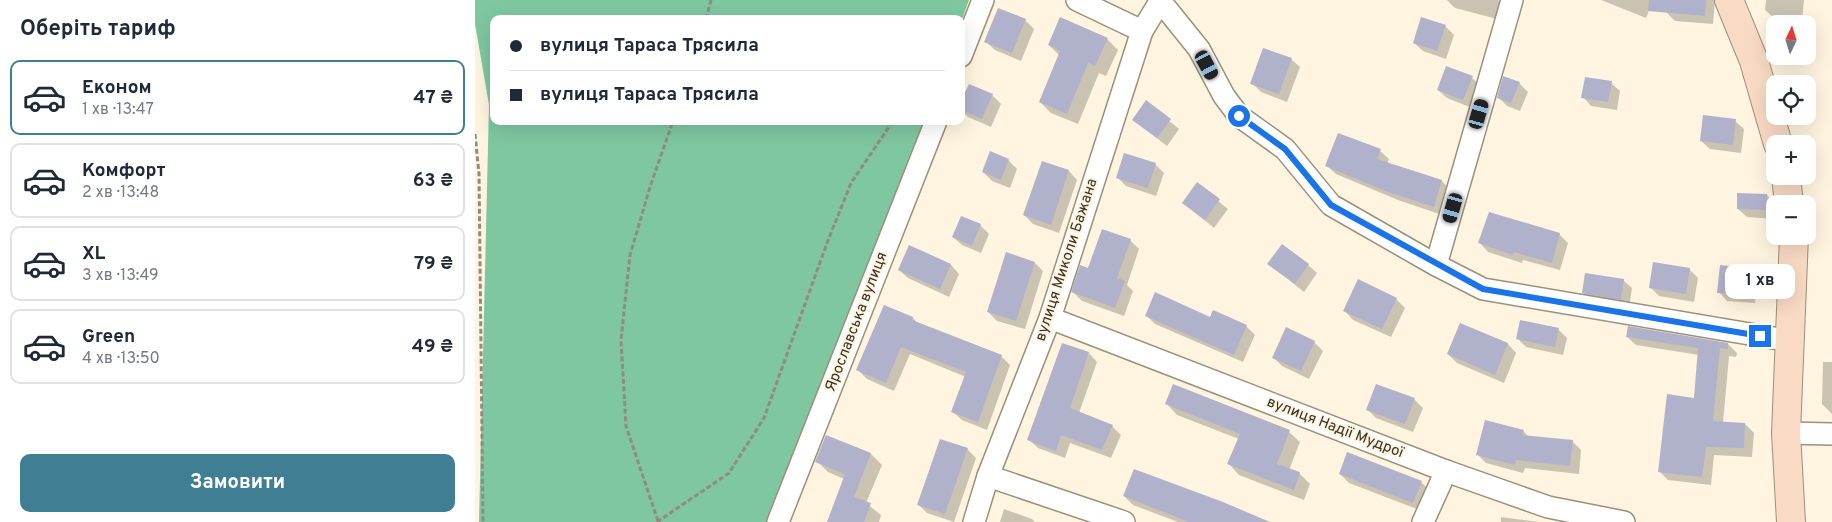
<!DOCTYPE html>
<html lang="uk">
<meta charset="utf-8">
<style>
:root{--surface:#fff;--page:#f2f2f3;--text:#1f2937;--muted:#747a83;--line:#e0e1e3;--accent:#3f7e93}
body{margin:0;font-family:Overpass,sans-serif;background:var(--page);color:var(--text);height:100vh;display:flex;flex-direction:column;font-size:19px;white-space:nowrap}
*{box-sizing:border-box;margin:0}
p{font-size:16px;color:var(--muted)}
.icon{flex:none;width:28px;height:28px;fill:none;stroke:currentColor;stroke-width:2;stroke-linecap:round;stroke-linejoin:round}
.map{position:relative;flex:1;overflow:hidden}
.details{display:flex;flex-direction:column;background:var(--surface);width:475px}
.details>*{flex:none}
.guide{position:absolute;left:15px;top:15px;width:475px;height:110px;border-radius:10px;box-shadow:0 5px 20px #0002;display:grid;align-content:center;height:110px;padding:0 20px;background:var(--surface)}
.needle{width:32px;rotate:4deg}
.fabs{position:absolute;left:1291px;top:15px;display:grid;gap:10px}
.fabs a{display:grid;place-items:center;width:50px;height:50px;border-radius:10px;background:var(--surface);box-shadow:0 5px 20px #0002;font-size:25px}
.end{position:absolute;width:22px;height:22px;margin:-11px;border:6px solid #1a73e8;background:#fff;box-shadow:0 0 0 2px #fff}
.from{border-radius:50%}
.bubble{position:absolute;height:35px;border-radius:10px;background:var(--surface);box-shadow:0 5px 20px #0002;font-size:16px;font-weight:700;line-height:35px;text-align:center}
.car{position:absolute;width:15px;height:30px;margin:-15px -8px;border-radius:6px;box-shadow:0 0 4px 1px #0007;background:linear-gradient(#222 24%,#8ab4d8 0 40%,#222 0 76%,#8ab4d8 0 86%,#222 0)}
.guide b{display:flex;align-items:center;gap:18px;height:48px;font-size:19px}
.guide b+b{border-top:1px solid var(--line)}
.guide i{width:12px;height:12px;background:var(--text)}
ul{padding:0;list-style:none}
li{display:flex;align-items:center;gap:15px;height:75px;margin:0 10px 8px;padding:0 10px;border:2px solid var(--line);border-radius:10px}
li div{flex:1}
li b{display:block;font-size:19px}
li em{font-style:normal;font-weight:700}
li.on{border-color:var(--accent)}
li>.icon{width:45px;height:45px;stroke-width:1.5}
h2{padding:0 20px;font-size:22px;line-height:60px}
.action{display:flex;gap:10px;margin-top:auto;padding:10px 20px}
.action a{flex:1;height:58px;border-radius:10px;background:var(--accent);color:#fff;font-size:20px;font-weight:700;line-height:58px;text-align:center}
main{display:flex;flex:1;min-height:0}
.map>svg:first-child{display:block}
.forest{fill:#7ec7a1}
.shadow{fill:#0003}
.building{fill:#b0b2cc}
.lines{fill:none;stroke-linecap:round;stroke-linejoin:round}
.street-casing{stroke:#9c9078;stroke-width:24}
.secondary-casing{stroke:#9c9078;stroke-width:30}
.path{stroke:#938c7d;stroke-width:3;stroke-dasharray:5 2.5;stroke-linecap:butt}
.street{stroke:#fff;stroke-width:21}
.secondary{stroke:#f9dac4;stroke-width:28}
.route{stroke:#1a73e8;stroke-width:6}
.labels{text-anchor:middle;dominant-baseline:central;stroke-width:4;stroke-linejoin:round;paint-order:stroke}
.street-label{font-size:15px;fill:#383329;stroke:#fef4df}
</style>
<main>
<section class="details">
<h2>Оберіть тариф</h2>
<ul>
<li class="on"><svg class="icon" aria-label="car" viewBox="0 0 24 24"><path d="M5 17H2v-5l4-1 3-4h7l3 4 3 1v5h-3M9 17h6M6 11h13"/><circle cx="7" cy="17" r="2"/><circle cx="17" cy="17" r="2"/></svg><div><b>Економ</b><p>1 хв · 13:47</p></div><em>47 ₴</em></li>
<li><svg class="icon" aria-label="car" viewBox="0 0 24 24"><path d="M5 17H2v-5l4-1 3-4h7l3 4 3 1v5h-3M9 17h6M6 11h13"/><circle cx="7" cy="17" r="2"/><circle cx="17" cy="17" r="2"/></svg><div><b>Комфорт</b><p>2 хв · 13:48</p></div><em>63 ₴</em></li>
<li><svg class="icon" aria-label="car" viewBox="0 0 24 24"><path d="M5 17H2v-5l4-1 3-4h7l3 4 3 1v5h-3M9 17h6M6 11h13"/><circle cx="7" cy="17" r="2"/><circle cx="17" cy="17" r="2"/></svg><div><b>XL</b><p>3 хв · 13:49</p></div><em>79 ₴</em></li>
<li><svg class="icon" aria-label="car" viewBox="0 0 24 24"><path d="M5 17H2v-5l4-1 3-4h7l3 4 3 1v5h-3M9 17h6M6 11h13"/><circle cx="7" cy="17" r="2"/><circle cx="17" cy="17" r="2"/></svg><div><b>Green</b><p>4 хв · 13:50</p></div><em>49 ₴</em></li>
</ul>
<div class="action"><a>Замовити</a></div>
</section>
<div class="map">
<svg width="1357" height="522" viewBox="0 0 1357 522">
<rect width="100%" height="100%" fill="#fef4df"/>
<!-- forest -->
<polygon class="forest" points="0,0 494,0 486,22 486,19 19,19 19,121 453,121 298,522 4,522 14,105 0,24"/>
<!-- shadow -->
<g class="shadow">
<polygon points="972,0 1023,0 1026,3 1022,19 980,8"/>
<polygon points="1126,0 1178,0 1171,18"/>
<polygon points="1192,0 1240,0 1238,24 1200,21 1191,12"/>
<polygon points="1291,0 1329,0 1327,21 1299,18 1290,10"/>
<polygon points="550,20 559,29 546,61 520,50 511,42"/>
<polygon points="970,26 979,35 971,59 948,51 939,43"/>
<polygon points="632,39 643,50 631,76 624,73 603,124 576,113 565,102 585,56 574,45"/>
<polygon points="816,59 825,67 812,102 786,92 777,83"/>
<polygon points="997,78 1006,86 997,108 972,98 963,90"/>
<polygon points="1044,83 1053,92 1045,111 1032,106 1023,97"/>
<polygon points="1136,83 1145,91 1142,110 1116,106 1108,97"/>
<polygon points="517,95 526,104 516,127 493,117 486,110 486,105"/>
<polygon points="671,102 704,129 692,146 658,120"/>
<polygon points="1260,121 1269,129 1266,153 1235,149 1226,141"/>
<polygon points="864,135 905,151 914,159 912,164 967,181 975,190 967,215 923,200 861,174 852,166"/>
<polygon points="533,160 542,169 535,188 517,181 508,172"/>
<polygon points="680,164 689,173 681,196 651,186 642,177"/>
<polygon points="594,171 602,180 584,233 558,224 549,215"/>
<polygon points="722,184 753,209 739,228 708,203"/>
<polygon points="1292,195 1300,204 1300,219 1272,217 1263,209"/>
<polygon points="505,225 514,234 506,253 487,245 478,237"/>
<polygon points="1084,234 1093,243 1085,270 1048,260 1047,263 1013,252 1005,243"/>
<polygon points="655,240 664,249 652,285 658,291 649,316 607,301 598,292 614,270"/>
<polygon points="434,247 476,265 484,274 474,297 433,278 424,270"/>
<polygon points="560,263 568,271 550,329 522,321 513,312"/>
<polygon points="794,264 833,265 842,273 829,292"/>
<polygon points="1246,267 1273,269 1282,278 1280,303 1252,301 1244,292"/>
<polygon points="1214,269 1223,278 1219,302 1184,296 1175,287"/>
<polygon points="1148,280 1157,288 1154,308 1117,301 1108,293"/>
<polygon points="921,299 930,308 916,337 878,320 870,311"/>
<polygon points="410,307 438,318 443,324 526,356 535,365 512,430 487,420 478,412 491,377 435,354 419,391 392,379 383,370"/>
<polygon points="671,315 771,326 780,335 768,362 680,324"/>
<polygon points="986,325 1033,344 1041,353 1029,383 982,363 973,354"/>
<polygon points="1083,329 1092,338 1088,355 1051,347 1042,338"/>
<polygon points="1152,337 1253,344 1262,353 1261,357 1254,356 1248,423 1270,424 1279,433 1277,457 1239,455 1236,485 1193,480 1184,471 1220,399 1224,355 1161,345"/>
<polygon points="839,342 848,351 834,379 807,366 799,358"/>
<polygon points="614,353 622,362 604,413 637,426 646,435 636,458 595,443 590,458 563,448 554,440"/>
<polygon points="1348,362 1357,362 1357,414 1347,404"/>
<polygon points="939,399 948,408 938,432 901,418 892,409"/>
<polygon points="692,404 814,432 825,442 814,470 824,473 835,484 829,500 764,475 754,464 764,439 702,415"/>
<polygon points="1048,431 1054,437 1098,442 1106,450 1104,474 1050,468 1048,473 1011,463 1002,454"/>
<polygon points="352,436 396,454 407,465 391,503 406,515 404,522 353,522 369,479 353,472 342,461"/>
<polygon points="492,449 501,458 479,522 452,513 444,505"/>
<polygon points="865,474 946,482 955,491 947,511 874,483"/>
<polygon points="649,496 794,522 703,522 658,505"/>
<polygon points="529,509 557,519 560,522 525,522"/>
<polygon points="1026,517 1064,522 1026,522"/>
</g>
<!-- building -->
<g class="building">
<polygon points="1174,0 1231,0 1230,16 1173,11"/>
<polygon points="523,8 551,19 537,53 509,42"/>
<polygon points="585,17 633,38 620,66 613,63 592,114 564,102 585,51 573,45"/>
<polygon points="946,17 971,25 962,51 938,43"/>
<polygon points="788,48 817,58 804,94 775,84"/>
<polygon points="971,66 998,76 988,100 962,90"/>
<polygon points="1028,76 1045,82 1036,103 1022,98"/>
<polygon points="1110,77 1137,81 1133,102 1106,98"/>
<polygon points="494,84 518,94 507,119 486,110 486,101"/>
<polygon points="671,100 696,119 682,138 657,120"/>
<polygon points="1228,115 1261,119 1258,145 1225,141"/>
<polygon points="863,133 906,149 902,159 967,180 959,207 913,192 850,166"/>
<polygon points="515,151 534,159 526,180 507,172"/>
<polygon points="649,153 681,163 673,188 641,178"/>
<polygon points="567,161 594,170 576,225 548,215"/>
<polygon points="722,182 745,199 730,220 707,203"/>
<polygon points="1262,193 1292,194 1292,210 1262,209"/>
<polygon points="1014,212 1085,233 1077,263 1039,252 1038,255 1003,243"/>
<polygon points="486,216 506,224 497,246 477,237"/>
<polygon points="627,229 656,239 642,278 650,281 640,308 596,292 605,265 613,268"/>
<polygon points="807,244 834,264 820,284 792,264"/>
<polygon points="434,245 476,264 465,289 423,270"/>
<polygon points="531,252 560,262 541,321 512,312"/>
<polygon points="1178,262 1215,268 1211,294 1174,288"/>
<polygon points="1245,265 1273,268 1271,295 1242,293"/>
<polygon points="1110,273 1149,279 1146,300 1107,293"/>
<polygon points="883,279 922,298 907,329 868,311"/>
<polygon points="680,292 735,317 738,310 772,325 759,355 670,316"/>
<polygon points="409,305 438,317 437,320 527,355 503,422 476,412 491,372 426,347 411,383 381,370"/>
<polygon points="1045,320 1084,328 1080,347 1041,339"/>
<polygon points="985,323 1033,343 1020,375 972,354"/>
<polygon points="1153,326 1253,343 1253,349 1245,348 1238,421 1270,423 1269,448 1231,447 1227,477 1183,472 1192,394 1219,398 1223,348 1151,337"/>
<polygon points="811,327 840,341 826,371 797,358"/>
<polygon points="587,343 614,352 595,408 638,425 627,450 586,435 581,451 552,440"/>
<polygon points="698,384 815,430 802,464 825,472 819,490 752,464 765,434 690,404"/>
<polygon points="901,384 940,398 930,424 891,410"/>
<polygon points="1010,420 1049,430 1047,435 1098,440 1095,466 1041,460 1040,465 1001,455"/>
<polygon points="351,435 396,453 379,497 396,503 389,522 352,522 370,474 340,462"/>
<polygon points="465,439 493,448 470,514 442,505"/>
<polygon points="872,452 947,481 938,503 864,474"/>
<polygon points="659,469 748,502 795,522 714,522 648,496"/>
</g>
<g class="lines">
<defs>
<g id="street">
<polyline points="602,0 667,31"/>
<polyline points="686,2 724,49 749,96 764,116 810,149 856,205 961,265 1008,289 1316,341"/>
<polyline points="486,56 508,0"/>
<polyline points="961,265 1037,0"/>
<polyline points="575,318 971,471 1073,507 1149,522"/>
<polyline points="1311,433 1357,434"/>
<polyline points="513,476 649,522"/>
<polyline points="303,522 461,121"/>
<polyline points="499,522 513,476 575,318 667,31 686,0"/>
<polyline points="948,522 971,471"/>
</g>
<g id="secondary">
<polyline points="1254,0 1279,61 1303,144"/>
<polyline points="1311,176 1314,204"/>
<polyline points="1316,522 1311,433 1319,236"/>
</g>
</defs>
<!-- street casing -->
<use href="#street" class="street-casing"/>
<!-- secondary casing -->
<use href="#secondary" class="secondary-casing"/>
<!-- path -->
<g class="path">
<polyline points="231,19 236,0"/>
<polyline points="0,134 4,174 8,522"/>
<polyline points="183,521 151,426 146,340 155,255 175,187 198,121"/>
<polyline points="182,522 254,473 289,418 352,243 376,183 418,121"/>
</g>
<!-- street -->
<use href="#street" class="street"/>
<!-- secondary -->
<use href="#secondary" class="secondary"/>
</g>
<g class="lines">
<!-- route -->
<polyline class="route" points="764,116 810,149 856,205 1008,289 1285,336"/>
</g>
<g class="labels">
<!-- street labels -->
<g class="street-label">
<text transform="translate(592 260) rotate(-72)">вулиця Миколи Бажана</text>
<text transform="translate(382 322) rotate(-69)">Ярославська вулиця</text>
<text transform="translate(860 428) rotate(21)">вулиця Надії Мудрої</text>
</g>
</g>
</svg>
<div class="fabs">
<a><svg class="needle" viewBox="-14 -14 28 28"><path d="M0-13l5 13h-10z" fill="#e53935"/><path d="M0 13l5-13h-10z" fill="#747a83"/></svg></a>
<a><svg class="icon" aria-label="locate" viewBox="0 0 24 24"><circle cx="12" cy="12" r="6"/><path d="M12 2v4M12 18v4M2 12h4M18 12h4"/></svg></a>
<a>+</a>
<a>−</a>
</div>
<i class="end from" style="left:764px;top:116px"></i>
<i class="end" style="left:1285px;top:336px"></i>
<div class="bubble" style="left:1250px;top:264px;width:70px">1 хв</div>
<i class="car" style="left:732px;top:65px;rotate:152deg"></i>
<i class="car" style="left:1004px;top:114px;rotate:16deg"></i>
<i class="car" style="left:978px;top:208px;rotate:196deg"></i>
<div class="guide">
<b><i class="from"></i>вулиця Тараса Трясила</b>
<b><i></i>вулиця Тараса Трясила</b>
</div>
</div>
</main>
